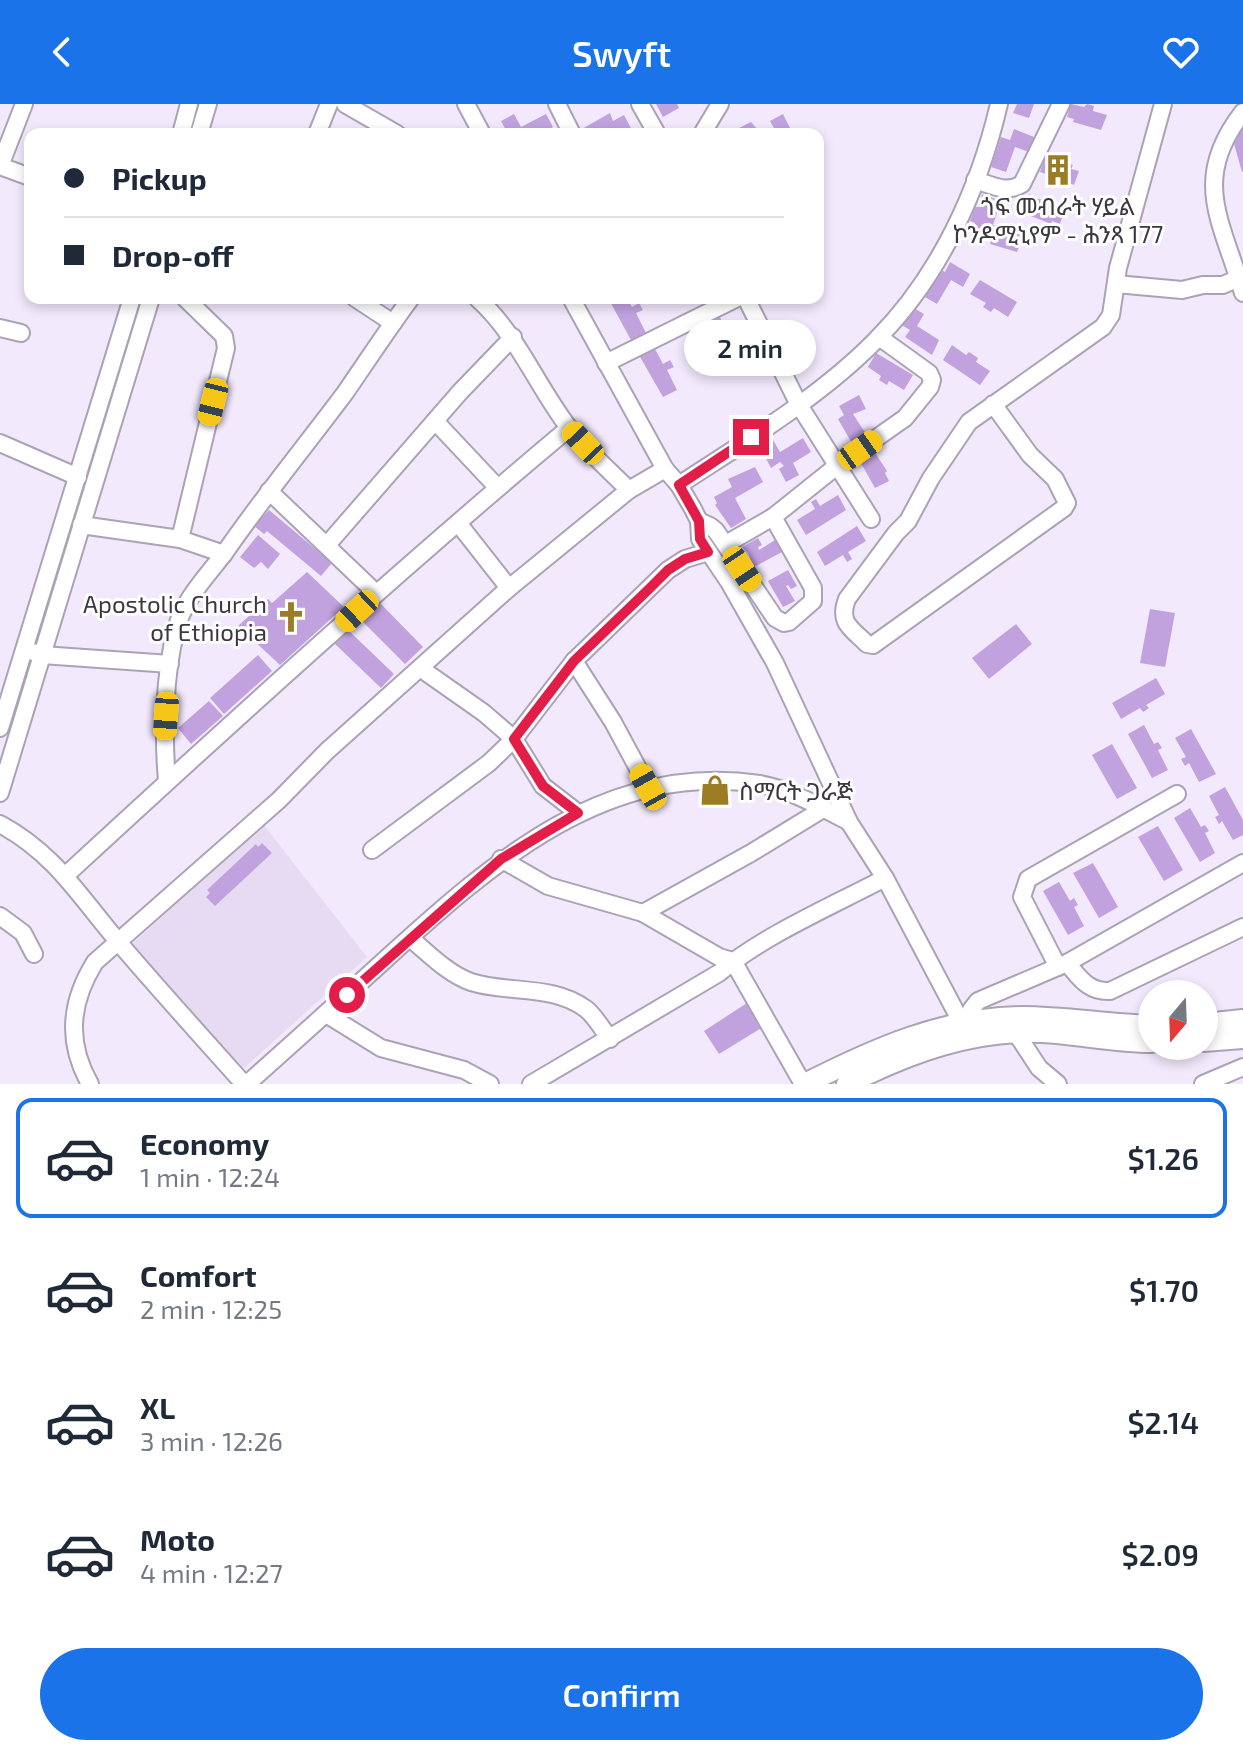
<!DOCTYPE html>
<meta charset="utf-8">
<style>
:root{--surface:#fff;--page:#f2f2f3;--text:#1f2937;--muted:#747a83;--line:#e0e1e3;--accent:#1a73e8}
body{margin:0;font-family:"Exo 2","Noto Sans Ethiopic",sans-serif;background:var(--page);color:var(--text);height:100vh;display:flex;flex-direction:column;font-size:30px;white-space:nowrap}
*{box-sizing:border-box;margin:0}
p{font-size:26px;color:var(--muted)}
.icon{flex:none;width:44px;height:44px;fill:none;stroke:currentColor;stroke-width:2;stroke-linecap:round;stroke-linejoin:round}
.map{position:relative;height:980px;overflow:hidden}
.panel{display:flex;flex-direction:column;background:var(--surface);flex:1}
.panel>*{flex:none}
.banner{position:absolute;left:24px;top:24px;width:800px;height:176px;border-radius:16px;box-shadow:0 4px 12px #0003;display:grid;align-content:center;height:176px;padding:0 40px;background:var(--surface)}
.needle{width:52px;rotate:199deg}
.controls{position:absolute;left:1138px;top:876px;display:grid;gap:16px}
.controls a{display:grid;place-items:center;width:80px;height:80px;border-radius:50%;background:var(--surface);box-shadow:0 4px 12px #0003;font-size:40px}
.end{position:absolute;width:36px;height:36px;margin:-18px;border:10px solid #e11d48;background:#fff;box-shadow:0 0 0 4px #fff}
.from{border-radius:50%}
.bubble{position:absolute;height:56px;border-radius:28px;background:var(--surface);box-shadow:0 4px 12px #0003;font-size:26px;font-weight:600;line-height:56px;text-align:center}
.car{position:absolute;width:24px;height:48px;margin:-24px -12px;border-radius:10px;box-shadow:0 0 6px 2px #0007;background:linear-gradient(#f5c518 24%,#345 0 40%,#f5c518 0 76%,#345 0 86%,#f5c518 0)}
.banner b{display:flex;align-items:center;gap:28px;height:76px;font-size:30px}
.banner b+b{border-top:2px solid var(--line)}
.banner i{width:20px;height:20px;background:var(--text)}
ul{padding:14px 0 0;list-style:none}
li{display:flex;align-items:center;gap:24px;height:120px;margin:0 16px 12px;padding:0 24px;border:4px solid transparent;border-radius:16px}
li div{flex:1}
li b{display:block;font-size:30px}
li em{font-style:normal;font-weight:600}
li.active{border-color:var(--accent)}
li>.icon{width:72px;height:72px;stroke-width:1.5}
.primary-button{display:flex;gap:16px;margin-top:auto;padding:16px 40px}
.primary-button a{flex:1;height:92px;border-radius:48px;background:var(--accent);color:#fff;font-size:32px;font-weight:600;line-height:92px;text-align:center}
header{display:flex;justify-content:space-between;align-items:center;height:104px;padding:0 40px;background:var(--accent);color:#fff;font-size:36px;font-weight:600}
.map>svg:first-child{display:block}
.built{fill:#e7dbf4}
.building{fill:#c1a2df}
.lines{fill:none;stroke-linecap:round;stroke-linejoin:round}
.minor-casing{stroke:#aba3b4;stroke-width:20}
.major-casing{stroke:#aba3b4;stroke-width:24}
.minor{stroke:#fff;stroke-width:16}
.major{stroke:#fff;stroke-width:20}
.route{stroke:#e11d48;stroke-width:10}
.labels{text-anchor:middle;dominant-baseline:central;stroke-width:6;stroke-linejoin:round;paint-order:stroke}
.poi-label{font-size:24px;fill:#3c383f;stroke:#fff}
</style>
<header><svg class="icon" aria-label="back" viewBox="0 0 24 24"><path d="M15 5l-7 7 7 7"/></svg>Swyft<svg class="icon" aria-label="heart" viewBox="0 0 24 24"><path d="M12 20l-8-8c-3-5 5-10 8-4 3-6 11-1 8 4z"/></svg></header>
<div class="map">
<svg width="1243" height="980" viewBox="0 0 1243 980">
<rect width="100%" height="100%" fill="#f2e9fc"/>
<!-- built -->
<polygon class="built" points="263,720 367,853 244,964 128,844"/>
<!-- building -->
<g class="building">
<polygon points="656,0 677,0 679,4 663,13"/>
<polygon points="1017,0 1034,0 1029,14 1013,9"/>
<polygon points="1071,0 1084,3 1087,0 1094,2 1093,7 1107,11 1101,26 1073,18 1074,15 1067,13"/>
<polygon points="610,9 613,17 624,11 634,30 617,30 614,25 605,30 585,30 582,25"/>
<polygon points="514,10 521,23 546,10 553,23 541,30 508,30 501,17"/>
<polygon points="783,10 793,30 774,30 772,26 774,24 770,17"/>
<polygon points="751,18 761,30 740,30 737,25"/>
<polygon points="1014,25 1034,33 1029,48 1015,43 1006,68 991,63 1001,33 1010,36"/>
<polygon points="1243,26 1243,68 1242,68 1231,29"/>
<polygon points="1045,53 1073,61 1071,65 1079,67 1074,81 1062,76 1060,80 1051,77 1052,72 1040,68"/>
<polygon points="982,90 1001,97 993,121 1024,132 1017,148 990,140 993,132 970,124 975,119 970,117 975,103 979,103"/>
<polygon points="1029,90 1044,97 1045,92 1054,95 1052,101 1065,105 1060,120 1052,117 1051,120 1031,112 1032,109 1024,106"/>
<polygon points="950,158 970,170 963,183 951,176 937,200 923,192 938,164 945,168"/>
<polygon points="980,176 1017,198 1008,213 994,204 991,208 983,203 986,199 970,190"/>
<polygon points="608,194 627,194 632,203 639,199 643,206 636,209 646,229 631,236"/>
<polygon points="912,203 924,210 917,222 939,236 932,251 905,233 910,226 900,220"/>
<polygon points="717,208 740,251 725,259 716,241 709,245 705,239 712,235 702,216"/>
<polygon points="952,241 966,251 969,248 978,254 976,258 990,267 980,281 943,256"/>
<polygon points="654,243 663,260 670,256 674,263 667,266 677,286 663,293 639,251"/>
<polygon points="876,249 913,271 904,286 889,277 887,281 879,276 881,272 868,263"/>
<polygon points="859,291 866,305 853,310 868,333 853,341 838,315 844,311 839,302"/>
<polygon points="803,334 811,348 793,359 799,371 786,378 779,365 784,362 780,358 771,364 760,343 773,336 780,348"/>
<polygon points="872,344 887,367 885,369 889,377 875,384 857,352"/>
<polygon points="755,363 763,378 735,394 746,415 731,424 715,401 717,399 714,393 732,383 728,375"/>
<polygon points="838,391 846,406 806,431 797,416 815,405 811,398 816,395 820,402"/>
<polygon points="269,406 332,459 321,472 267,427 264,430 254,422"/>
<polygon points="857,422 866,437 848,448 852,455 847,458 843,451 825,462 817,448"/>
<polygon points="258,431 280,450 268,465 261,458 254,464 240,453"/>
<polygon points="758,434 762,441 758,443 759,446 775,436 782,448 754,463 748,449 742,443"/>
<polygon points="788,466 797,482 791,485 788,481 786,482 795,497 783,503 768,477"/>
<polygon points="307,468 344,503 280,561 238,522 268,495 272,499"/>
<polygon points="380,499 423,543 405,560 362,517"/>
<polygon points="1150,505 1175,509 1165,563 1140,559"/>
<polygon points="1016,520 1032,540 989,575 972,554"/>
<polygon points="347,525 394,570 381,584 334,539"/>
<polygon points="258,551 272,567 224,610 210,594"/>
<polygon points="1156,574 1165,590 1146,601 1149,604 1143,608 1140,604 1121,615 1112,599"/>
<polygon points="209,597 223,612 191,640 178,624"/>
<polygon points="1144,621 1154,640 1158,638 1162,644 1158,646 1168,666 1152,674 1128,630"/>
<polygon points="1191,625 1216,670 1199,678 1189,659 1185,662 1181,655 1186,653 1175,634"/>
<polygon points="1112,640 1137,684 1117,695 1092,651"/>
<polygon points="1225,683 1243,716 1243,731 1233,736 1222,717 1219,720 1215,713 1219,711 1209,692"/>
<polygon points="1190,704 1201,723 1205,721 1209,727 1205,729 1215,749 1200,758 1174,714"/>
<polygon points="1158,722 1183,766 1164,777 1138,733"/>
<polygon points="262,739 272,749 215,802 206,793 210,789 207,786 256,740 258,743"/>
<polygon points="1093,759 1118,803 1099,814 1073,769"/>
<polygon points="1059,778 1070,797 1074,794 1078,801 1074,803 1084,822 1068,831 1043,787"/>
<polygon points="747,899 763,923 719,950 704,927"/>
</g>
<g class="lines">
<defs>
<g id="minor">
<polyline points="345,0 397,30"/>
<polyline points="466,0 482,30"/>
<polyline points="557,0 572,30"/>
<polyline points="640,0 657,30"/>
<path d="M1243,8C1190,76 1222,117 1243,189"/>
<polyline points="181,30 189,0"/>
<polyline points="199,30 208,0"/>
<polyline points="317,30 329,0"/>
<polyline points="702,30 720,0"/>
<polyline points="0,62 24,0"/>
<polyline points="0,62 30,73"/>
<path d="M975,76C992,81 1006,90 1022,80L1061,0"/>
<polyline points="1116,180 1182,186 1203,181 1223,181 1243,172"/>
<polyline points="355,194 393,219"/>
<path d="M477,194C518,231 536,281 569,324C586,346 609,366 629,386L665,365"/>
<polyline points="571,194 665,365 679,381 693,405 699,417 700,435 729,478 775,559 849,718 885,774 967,929"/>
<polyline points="746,194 799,301 871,415"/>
<polyline points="0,224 21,229"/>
<polyline points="606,259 737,194"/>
<path d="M993,300L1030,351L1055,375L1067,399L1064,404L873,541L867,540C851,524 838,519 847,495L896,429L908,417L931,374L969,318L1103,223L1111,211L1118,164L1163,0"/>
<polyline points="435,317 498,384"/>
<polyline points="0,339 78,373"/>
<path d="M679,381C746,337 820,293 876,236C939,173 979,86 999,0"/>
<polyline points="269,387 376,489"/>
<polyline points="699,417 710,422 716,427 775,514 784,519 789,518 813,497 813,484 773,413"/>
<polyline points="458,419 509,484"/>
<polyline points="81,421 180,435 224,450"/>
<polyline points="180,435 226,244 224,232 185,194"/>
<polyline points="726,440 773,413 838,361 905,314 930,283 932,276 929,269 879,233"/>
<polyline points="327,441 460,288 513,233"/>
<polyline points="33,548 42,551 170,560"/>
<polyline points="574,557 613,618 648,683"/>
<polyline points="420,564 484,609 514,635 543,682 578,709"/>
<polyline points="0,624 132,194"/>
<path d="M167,677C163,630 164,571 176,526C184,493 209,471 228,444C265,391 306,341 345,289C367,257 388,225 411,194"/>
<polyline points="0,689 151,194"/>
<path d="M0,720C56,750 81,795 121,841C161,888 203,934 244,980"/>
<polyline points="372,746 489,659 514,635 574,557 668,466 685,455 708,448"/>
<polyline points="501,755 548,782 643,809 719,853 733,857 803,980"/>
<path d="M66,771C231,619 397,468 569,324"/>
<polyline points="643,809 751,749 823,705"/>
<polyline points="0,812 23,829 34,850"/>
<path d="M410,834C428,849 448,870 471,878C508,890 553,880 586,905C595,912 602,925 610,935"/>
<path d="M1067,859C1080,874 1088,888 1110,887L1243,823"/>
<polyline points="1058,863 1022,793 1028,775 1177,690"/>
<polyline points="326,910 381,944 464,966 490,980"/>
<polyline points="977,915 971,906 978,897 1067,859 1243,759"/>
<polyline points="1016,929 1039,964 1058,980"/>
<path d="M90,980C66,938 70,898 95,858L279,696L327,647L509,484L629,386"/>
<path d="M247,980C294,938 341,896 387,854C493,758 606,657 759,680C790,685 822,704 849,718"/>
<path d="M531,980L719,869C762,832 834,801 885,774"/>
<polyline points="1203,980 1243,963"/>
</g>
<g id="major">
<polyline points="1204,920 1243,916"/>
<polyline points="1204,937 1243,934"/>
<path d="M805,980C874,945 943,914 1022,913C1065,913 1109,921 1152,922"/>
<path d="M847,980C908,949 973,925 1042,928C1079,930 1115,938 1152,938"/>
</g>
</defs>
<!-- minor casing -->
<use href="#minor" class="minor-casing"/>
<!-- major casing -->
<use href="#major" class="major-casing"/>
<!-- minor -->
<use href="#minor" class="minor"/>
<!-- major -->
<use href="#major" class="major"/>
</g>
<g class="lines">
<!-- route -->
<polyline class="route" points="347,891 501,755 578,709 543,682 514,635 574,557 649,485 668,466 685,455 708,448 700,435 699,417 679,381 751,333"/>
</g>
<!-- icons -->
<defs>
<symbol id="building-bare" viewBox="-9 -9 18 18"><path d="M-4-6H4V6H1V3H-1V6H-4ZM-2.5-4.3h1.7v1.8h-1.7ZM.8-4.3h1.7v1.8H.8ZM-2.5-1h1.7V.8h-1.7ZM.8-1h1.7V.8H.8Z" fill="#9b7c25" stroke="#fff" stroke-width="2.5" paint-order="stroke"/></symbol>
<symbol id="church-bare" viewBox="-9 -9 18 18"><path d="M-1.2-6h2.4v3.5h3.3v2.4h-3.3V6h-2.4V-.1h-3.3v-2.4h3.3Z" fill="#9b7c25" stroke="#fff" stroke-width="2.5" paint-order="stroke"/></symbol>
<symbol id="shop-bare" viewBox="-9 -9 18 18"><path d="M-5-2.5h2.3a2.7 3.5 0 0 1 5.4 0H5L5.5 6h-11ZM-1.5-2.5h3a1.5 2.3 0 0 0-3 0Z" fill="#9b7c25" stroke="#fff" stroke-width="2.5" paint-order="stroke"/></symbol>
</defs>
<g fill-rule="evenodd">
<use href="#building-bare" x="1036" y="44" width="44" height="44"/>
<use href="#church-bare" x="269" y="491" width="44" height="44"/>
<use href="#shop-bare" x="693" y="664" width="44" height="44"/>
</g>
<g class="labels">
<!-- poi labels -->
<g class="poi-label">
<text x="1058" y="101">ጎፍ መብራት ሃይል<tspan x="1058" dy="28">ኮንዶሚኒየም - ሕንጻ 177</tspan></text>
<text x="267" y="499" text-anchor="end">Apostolic Church<tspan x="267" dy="28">of Ethiopia</tspan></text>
<text x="739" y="686" text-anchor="start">ስማርት ጋራጅ</text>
</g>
</g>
</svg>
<div class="controls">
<a><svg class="needle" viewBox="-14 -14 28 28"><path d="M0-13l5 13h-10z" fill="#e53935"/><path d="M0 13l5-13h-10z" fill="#747a83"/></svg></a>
</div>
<i class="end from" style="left:347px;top:891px"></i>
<i class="end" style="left:751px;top:333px"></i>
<div class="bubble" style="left:684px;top:216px;width:132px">2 min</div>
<i class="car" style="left:213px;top:298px;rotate:194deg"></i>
<i class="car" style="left:583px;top:339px;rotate:317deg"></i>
<i class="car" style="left:860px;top:346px;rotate:55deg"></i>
<i class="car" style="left:742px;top:465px;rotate:146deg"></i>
<i class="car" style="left:357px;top:507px;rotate:227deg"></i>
<i class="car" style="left:166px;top:612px;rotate:184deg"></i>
<i class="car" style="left:648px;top:683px;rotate:331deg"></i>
<div class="banner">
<b><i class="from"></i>Pickup</b>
<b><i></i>Drop-off</b>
</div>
</div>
<section class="panel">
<ul>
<li class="active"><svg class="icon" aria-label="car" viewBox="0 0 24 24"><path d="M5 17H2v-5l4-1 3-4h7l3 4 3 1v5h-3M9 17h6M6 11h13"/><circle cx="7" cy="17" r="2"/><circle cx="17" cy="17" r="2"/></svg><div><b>Economy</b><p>1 min · 12:24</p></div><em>$1.26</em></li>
<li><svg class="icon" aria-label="car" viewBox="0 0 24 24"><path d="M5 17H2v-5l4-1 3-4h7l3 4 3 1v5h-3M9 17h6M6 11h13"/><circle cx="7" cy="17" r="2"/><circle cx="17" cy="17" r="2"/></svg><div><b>Comfort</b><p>2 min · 12:25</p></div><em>$1.70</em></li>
<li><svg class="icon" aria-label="car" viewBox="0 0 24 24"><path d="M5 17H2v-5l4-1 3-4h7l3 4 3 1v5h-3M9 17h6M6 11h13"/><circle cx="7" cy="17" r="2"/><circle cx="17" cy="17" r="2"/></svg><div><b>XL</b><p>3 min · 12:26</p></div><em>$2.14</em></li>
<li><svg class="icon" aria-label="car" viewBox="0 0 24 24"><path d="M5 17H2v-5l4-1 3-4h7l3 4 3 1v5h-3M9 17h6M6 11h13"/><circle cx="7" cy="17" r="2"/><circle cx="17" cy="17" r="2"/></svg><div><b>Moto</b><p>4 min · 12:27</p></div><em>$2.09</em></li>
</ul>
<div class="primary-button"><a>Confirm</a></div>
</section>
